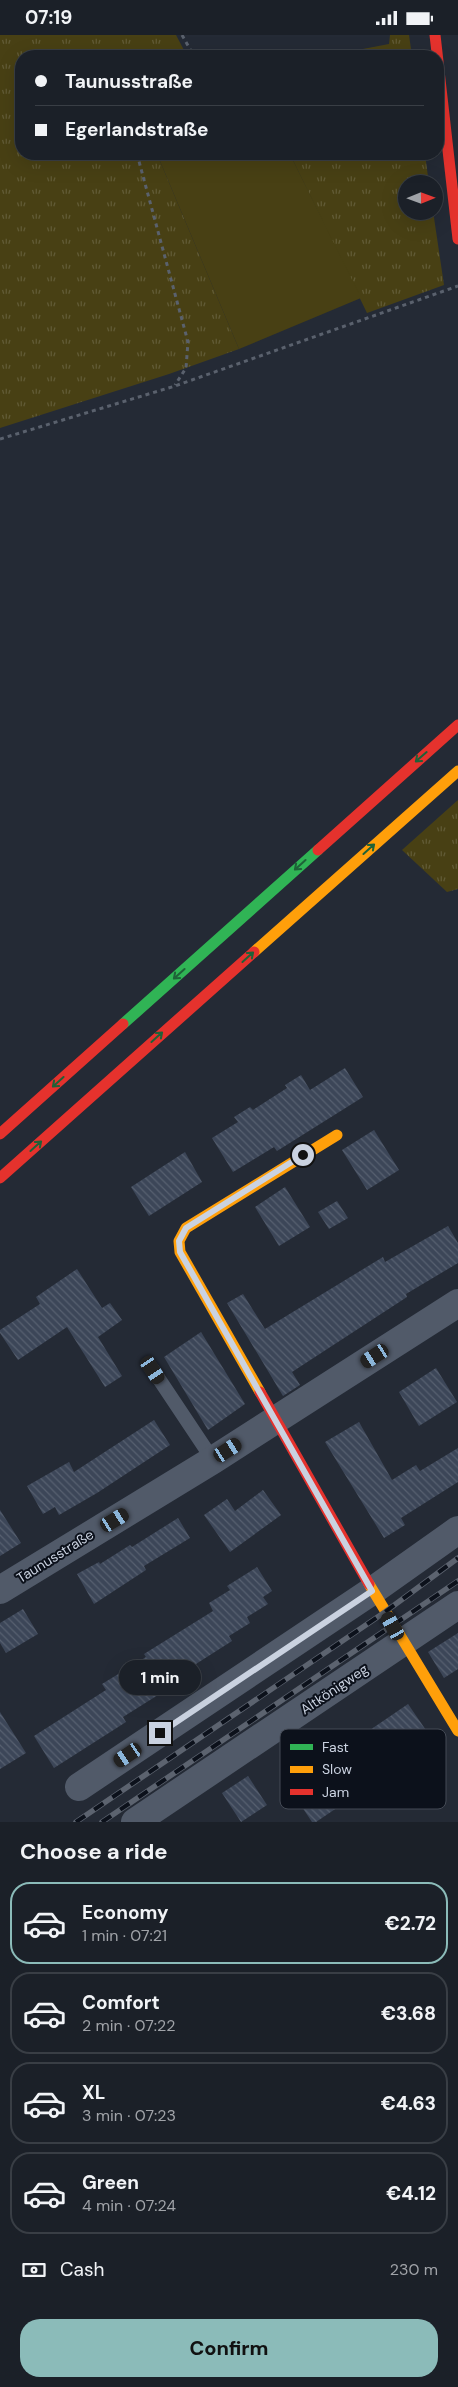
<!DOCTYPE html>
<meta charset="utf-8">
<style>
:root{--surface:#1b2028;--page:#242830;--text:#f1f3f6;--muted:#a0a3a8;--line:#393e45;--accent:#8bbbb9}
body{margin:0;font-family:"DM Sans",sans-serif;background:var(--page);color:var(--text);height:100vh;display:flex;flex-direction:column;font-size:19px;white-space:nowrap}
*{box-sizing:border-box;margin:0}
p{font-size:16px;color:var(--muted)}
.icon{flex:none;width:28px;height:28px;fill:none;stroke:currentColor;stroke-width:2;stroke-linecap:round;stroke-linejoin:round}
.map{position:relative;height:1787px;overflow:hidden}
.side{display:flex;flex-direction:column;background:var(--surface);flex:1}
.side>*{flex:none}
.guide{position:absolute;left:15px;top:15px;width:429px;height:110px;border-radius:20px;box-shadow:0 5px 20px #0002,0 0 0 1px var(--line);display:grid;align-content:center;height:110px;padding:0 20px;background:var(--surface)}
.needle{width:32px;rotate:89deg}
.buttons{position:absolute;left:398px;top:140px;display:grid;gap:10px}
.buttons a{display:grid;place-items:center;width:45px;height:45px;border-radius:50%;background:var(--surface);box-shadow:0 5px 20px #0002,0 0 0 1px var(--line);font-size:25px}
.end{position:absolute;width:22px;height:22px;margin:-11px;border:6px solid #cad2e0;background:#111;box-shadow:0 0 0 2px #111}
.from{border-radius:50%}
.bubble{position:absolute;height:35px;border-radius:18px;background:var(--surface);box-shadow:0 5px 20px #0002,0 0 0 1px var(--line);font-size:16px;font-weight:800;line-height:35px;text-align:center}
.car{position:absolute;width:15px;height:30px;margin:-15px -8px;border-radius:6px;box-shadow:0 0 4px 1px #0007;background:linear-gradient(#222 24%,#8ab4d8 0 40%,#222 0 76%,#8ab4d8 0 86%,#222 0)}
.guide b{display:flex;align-items:center;gap:18px;height:48px;font-size:19px}
.guide b+b{border-top:1px solid var(--line)}
.guide i{width:12px;height:12px;background:var(--text)}
ul{padding:0;list-style:none}
li{display:flex;align-items:center;gap:15px;height:82px;margin:0 10px 8px;padding:0 10px;border:2px solid var(--line);border-radius:20px}
li div{flex:1}
li b{display:block;font-size:19px}
li em{font-style:normal;font-weight:800}
li.active{border-color:var(--accent)}
li>.icon{width:45px;height:45px;stroke-width:1.5}
h2{padding:0 20px;font-size:22px;line-height:60px}
.pay{display:flex;align-items:center;gap:12px;height:55px;padding:0 20px;font-size:19px}
.pay p{margin-inline-start:auto}
.primary-button{display:flex;gap:10px;margin-top:auto;padding:10px 20px}
.primary-button a{flex:1;height:58px;border-radius:20px;background:var(--accent);color:#111;font-size:20px;font-weight:800;line-height:58px;text-align:center}
.status{display:flex;justify-content:space-between;align-items:center;height:35px;padding:0 25px;background:var(--surface);direction:ltr}
.status svg{height:14px;fill:currentColor}
.map>svg:first-child{display:block}
.grass{fill:url(#grass-tufts)}
.park{fill:#484014}
.building{fill:url(#building-back-hatch)}
.lines{fill:none;stroke-linecap:round;stroke-linejoin:round}
.path{stroke:#5a616d;stroke-width:3;stroke-dasharray:4 4;stroke-linecap:butt}
.lane{stroke:#515a69;stroke-width:14}
.street{stroke:#515a69;stroke-width:28}
.fast{stroke:#30b455;stroke-width:11}
.slow{stroke:#ff9f0a;stroke-width:11}
.jam{stroke:#e5322d;stroke-width:11}
.rail-casing{stroke:#5c636f;stroke-width:5.5}
.rail{stroke:#0c111b;stroke-width:4;stroke-dasharray:11;stroke-linecap:butt}
.oneway{stroke:#1e6238}
.route{stroke:#cad2e0;stroke-width:6}
.labels{text-anchor:middle;dominant-baseline:central;stroke-width:4;stroke-linejoin:round;paint-order:stroke}
.street-label{font-size:14px;fill:#cad2e0;stroke:#0c111b}
.key{fill:#0c111b;stroke:#454b56;stroke-width:1}
.key-label{font-size:14px;fill:#cad2e0}
</style>
<div class="status"><b>07:19</b><svg viewBox="0 0 49 12"><path d="M0 12V9h3v3zM5 12V6h3v6zM10 12V3h3v9zM15 12V0h3v12zM26 1h20v11H26zM47 4h2v5h-2z"/></svg></div>
<div class="map">
<svg width="458" height="1787" viewBox="0 0 458 1787">
<defs>
<pattern id="grass-tufts" width="24" height="20" patternUnits="userSpaceOnUse" patternTransform="scale(1.25)"><rect width="24" height="20" fill="#484014"/><path d="M3 7l-1-3M5 7V3M7 7l1-3M15 17l-1-3M17 17v-4M19 17l1-3" fill="none" stroke="#615b36"/></pattern>
<pattern id="building-back-hatch" width="6" height="6" patternUnits="userSpaceOnUse" patternTransform="scale(1.25)"><rect width="6" height="6" fill="#3c4658"/><path d="M-1 5l2 2M0 0l6 6M5-1l2 2" fill="none" stroke="#576070"/></pattern>
</defs>
<rect width="100%" height="100%" fill="#242a35"/>
<!-- grass -->
<g class="grass">
<polygon points="0,0 176,0 187,21 21,21 21,119 157,119 239,314 169,339 0,393"/>
<polygon points="390,0 409,0 412,21 326,21 389,9"/>
<polygon points="290,119 425,119 429,149 406,149 406,176 433,176 444,250 367,278"/>
<polygon points="458,765 458,854 447,857 402,815"/>
</g>
<!-- park -->
<polygon class="park" points="157,119 290,119 361,263 239,314"/>
<!-- building -->
<g class="building">
<polygon points="345,1033 363,1062 277,1116 274,1112 233,1137 212,1103 238,1087 234,1082 250,1072 253,1075 287,1053 285,1050 301,1040 310,1055"/>
<polygon points="374,1095 399,1135 367,1155 342,1115"/>
<polygon points="185,1117 202,1147 149,1181 131,1152"/>
<polygon points="285,1152 310,1192 279,1211 255,1172"/>
<polygon points="337,1166 348,1183 329,1194 318,1177"/>
<polygon points="448,1191 458,1208 458,1228 406,1259 407,1262 292,1337 300,1350 283,1361 227,1268 243,1259 265,1294 383,1222 385,1227"/>
<polygon points="77,1234 102,1273 110,1268 122,1285 98,1302 122,1341 105,1352 67,1292 18,1325 0,1298 0,1295 40,1269 36,1262"/>
<polygon points="201,1297 245,1369 208,1395 164,1322"/>
<polygon points="436,1333 457,1367 419,1391 399,1357"/>
<polygon points="154,1385 170,1410 97,1458 59,1480 55,1472 43,1479 27,1451 69,1427 74,1437"/>
<polygon points="359,1387 392,1445 416,1430 420,1436 458,1413 458,1447 401,1483 405,1490 384,1503 325,1407"/>
<polygon points="263,1455 281,1480 230,1517 204,1480 227,1464 235,1476"/>
<polygon points="0,1475 21,1508 0,1521"/>
<polygon points="178,1483 190,1503 144,1531 146,1535 94,1569 77,1539 99,1527 100,1529 130,1510 132,1512"/>
<polygon points="257,1532 272,1556 263,1562 268,1569 247,1582 250,1588 229,1601 232,1606 163,1650 166,1655 123,1682 126,1687 54,1733 34,1701 106,1655 102,1649 146,1622 144,1619 213,1576 209,1568 230,1555 227,1551"/>
<polygon points="23,1574 38,1599 6,1618 0,1608 0,1588"/>
<polygon points="458,1598 458,1634 444,1643 428,1617"/>
<polygon points="408,1669 430,1701 350,1756 353,1762 316,1787 312,1787 288,1751"/>
<polygon points="0,1677 26,1718 0,1734"/>
<polygon points="248,1741 267,1770 241,1787 222,1758"/>
</g>
<g class="lines">
<!-- path -->
<g class="path">
<polyline points="182,0 194,21"/>
<polyline points="137,119 188,307 186,333 175,350"/>
<polyline points="0,404 175,351 458,251"/>
</g>
<!-- lane -->
<polyline class="lane" points="153,1335 213,1425"/>
<!-- street -->
<g class="street">
<polyline points="0,1555 213,1425 458,1268"/>
<polyline points="79,1752 372,1556 458,1495"/>
<polyline points="135,1787 458,1570"/>
</g>
<!-- fast -->
<polyline class="fast" points="123,989 318,815"/>
<!-- slow -->
<g class="slow">
<polyline points="254,917 458,736"/>
<polyline points="260,1357 180,1217 179,1206 186,1193 337,1100"/>
<polyline points="369,1549 458,1696"/>
</g>
<!-- jam -->
<g class="jam">
<polyline points="435,0 458,204"/>
<polyline points="318,815 458,690"/>
<polyline points="0,1099 123,989"/>
<polyline points="0,1143 254,917"/>
<polyline points="260,1357 369,1549"/>
</g>
<defs>
<g id="rail">
<polyline points="76,1787 385,1577 458,1523"/>
<polyline points="102,1787 458,1546"/>
</g>
</defs>
<!-- rail casing -->
<use href="#rail" class="rail-casing"/>
<!-- rail -->
<use href="#rail" class="rail"/>
</g>
<!-- one-way arrows -->
<defs><path id="oneway-shaft" d="M-6 0H5M1.5-3L5.5 0L1.5 3" fill="none" stroke-width="1.6" stroke-linecap="round" stroke-linejoin="round" transform="scale(1.25)"/></defs>
<g class="oneway">
<use href="#oneway-shaft" transform="translate(421 722) rotate(139)"/>
<use href="#oneway-shaft" transform="translate(369 814) rotate(-42)"/>
<use href="#oneway-shaft" transform="translate(300 830) rotate(138)"/>
<use href="#oneway-shaft" transform="translate(248 922) rotate(-42)"/>
<use href="#oneway-shaft" transform="translate(179 939) rotate(138)"/>
<use href="#oneway-shaft" transform="translate(157 1002) rotate(-42)"/>
<use href="#oneway-shaft" transform="translate(58 1047) rotate(138)"/>
<use href="#oneway-shaft" transform="translate(36 1111) rotate(-42)"/>
</g>
<g class="lines">
<!-- route -->
<polyline class="route" points="160,1698 372,1556 180,1217 179,1206 186,1193 303,1120"/>
</g>
<g class="labels">
<!-- street labels -->
<g class="street-label">
<text transform="translate(55 1521) rotate(-32)">Taunusstraße</text>
<text transform="translate(334 1654) rotate(-34)">Altkönigweg</text>
</g>
</g>
<!-- legend -->
<rect x="280" y="1694" width="166" height="80" rx="8" class="key"/>
<rect x="290" y="1709" width="23" height="6" fill="#30b455"/>
<rect x="290" y="1731" width="23" height="7" fill="#ff9f0a"/>
<rect x="290" y="1754" width="23" height="6" fill="#e5322d"/>
<g class="key-label">
<text x="322" y="1717">Fast</text>
<text x="322" y="1739">Slow</text>
<text x="322" y="1762">Jam</text>
</g>
</svg>
<div class="buttons">
<a><svg class="needle" viewBox="-14 -14 28 28"><path d="M0-13l5 13h-10z" fill="#e53935"/><path d="M0 13l5-13h-10z" fill="#a0a3a8"/></svg></a>
</div>
<i class="end from" style="left:303px;top:1120px"></i>
<i class="end" style="left:160px;top:1698px"></i>
<div class="bubble" style="left:119px;top:1625px;width:82px">1 min</div>
<i class="car" style="left:375px;top:1321px;rotate:237deg"></i>
<i class="car" style="left:153px;top:1335px;rotate:146deg"></i>
<i class="car" style="left:228px;top:1415px;rotate:57deg"></i>
<i class="car" style="left:115px;top:1485px;rotate:59deg"></i>
<i class="car" style="left:393px;top:1591px;rotate:331deg"></i>
<i class="car" style="left:128px;top:1720px;rotate:236deg"></i>
<div class="guide">
<b><i class="from"></i>Taunusstraße</b>
<b><i></i>Egerlandstraße</b>
</div>
</div>
<section class="side">
<h2>Choose a ride</h2>
<ul>
<li class="active"><svg class="icon" aria-label="car" viewBox="0 0 24 24"><path d="M5 17H2v-5l4-1 3-4h7l3 4 3 1v5h-3M9 17h6M6 11h13"/><circle cx="7" cy="17" r="2"/><circle cx="17" cy="17" r="2"/></svg><div><b>Economy</b><p>1 min · 07:21</p></div><em>€2.72</em></li>
<li><svg class="icon" aria-label="car" viewBox="0 0 24 24"><path d="M5 17H2v-5l4-1 3-4h7l3 4 3 1v5h-3M9 17h6M6 11h13"/><circle cx="7" cy="17" r="2"/><circle cx="17" cy="17" r="2"/></svg><div><b>Comfort</b><p>2 min · 07:22</p></div><em>€3.68</em></li>
<li><svg class="icon" aria-label="car" viewBox="0 0 24 24"><path d="M5 17H2v-5l4-1 3-4h7l3 4 3 1v5h-3M9 17h6M6 11h13"/><circle cx="7" cy="17" r="2"/><circle cx="17" cy="17" r="2"/></svg><div><b>XL</b><p>3 min · 07:23</p></div><em>€4.63</em></li>
<li><svg class="icon" aria-label="car" viewBox="0 0 24 24"><path d="M5 17H2v-5l4-1 3-4h7l3 4 3 1v5h-3M9 17h6M6 11h13"/><circle cx="7" cy="17" r="2"/><circle cx="17" cy="17" r="2"/></svg><div><b>Green</b><p>4 min · 07:24</p></div><em>€4.12</em></li>
</ul>
<div class="pay"><svg class="icon" aria-label="cash" viewBox="0 0 24 24"><path d="M3 7h18v10H3z"/><circle cx="12" cy="12" r="2"/></svg>Cash<p>230 m</p></div>
<div class="primary-button"><a>Confirm</a></div>
</section>
